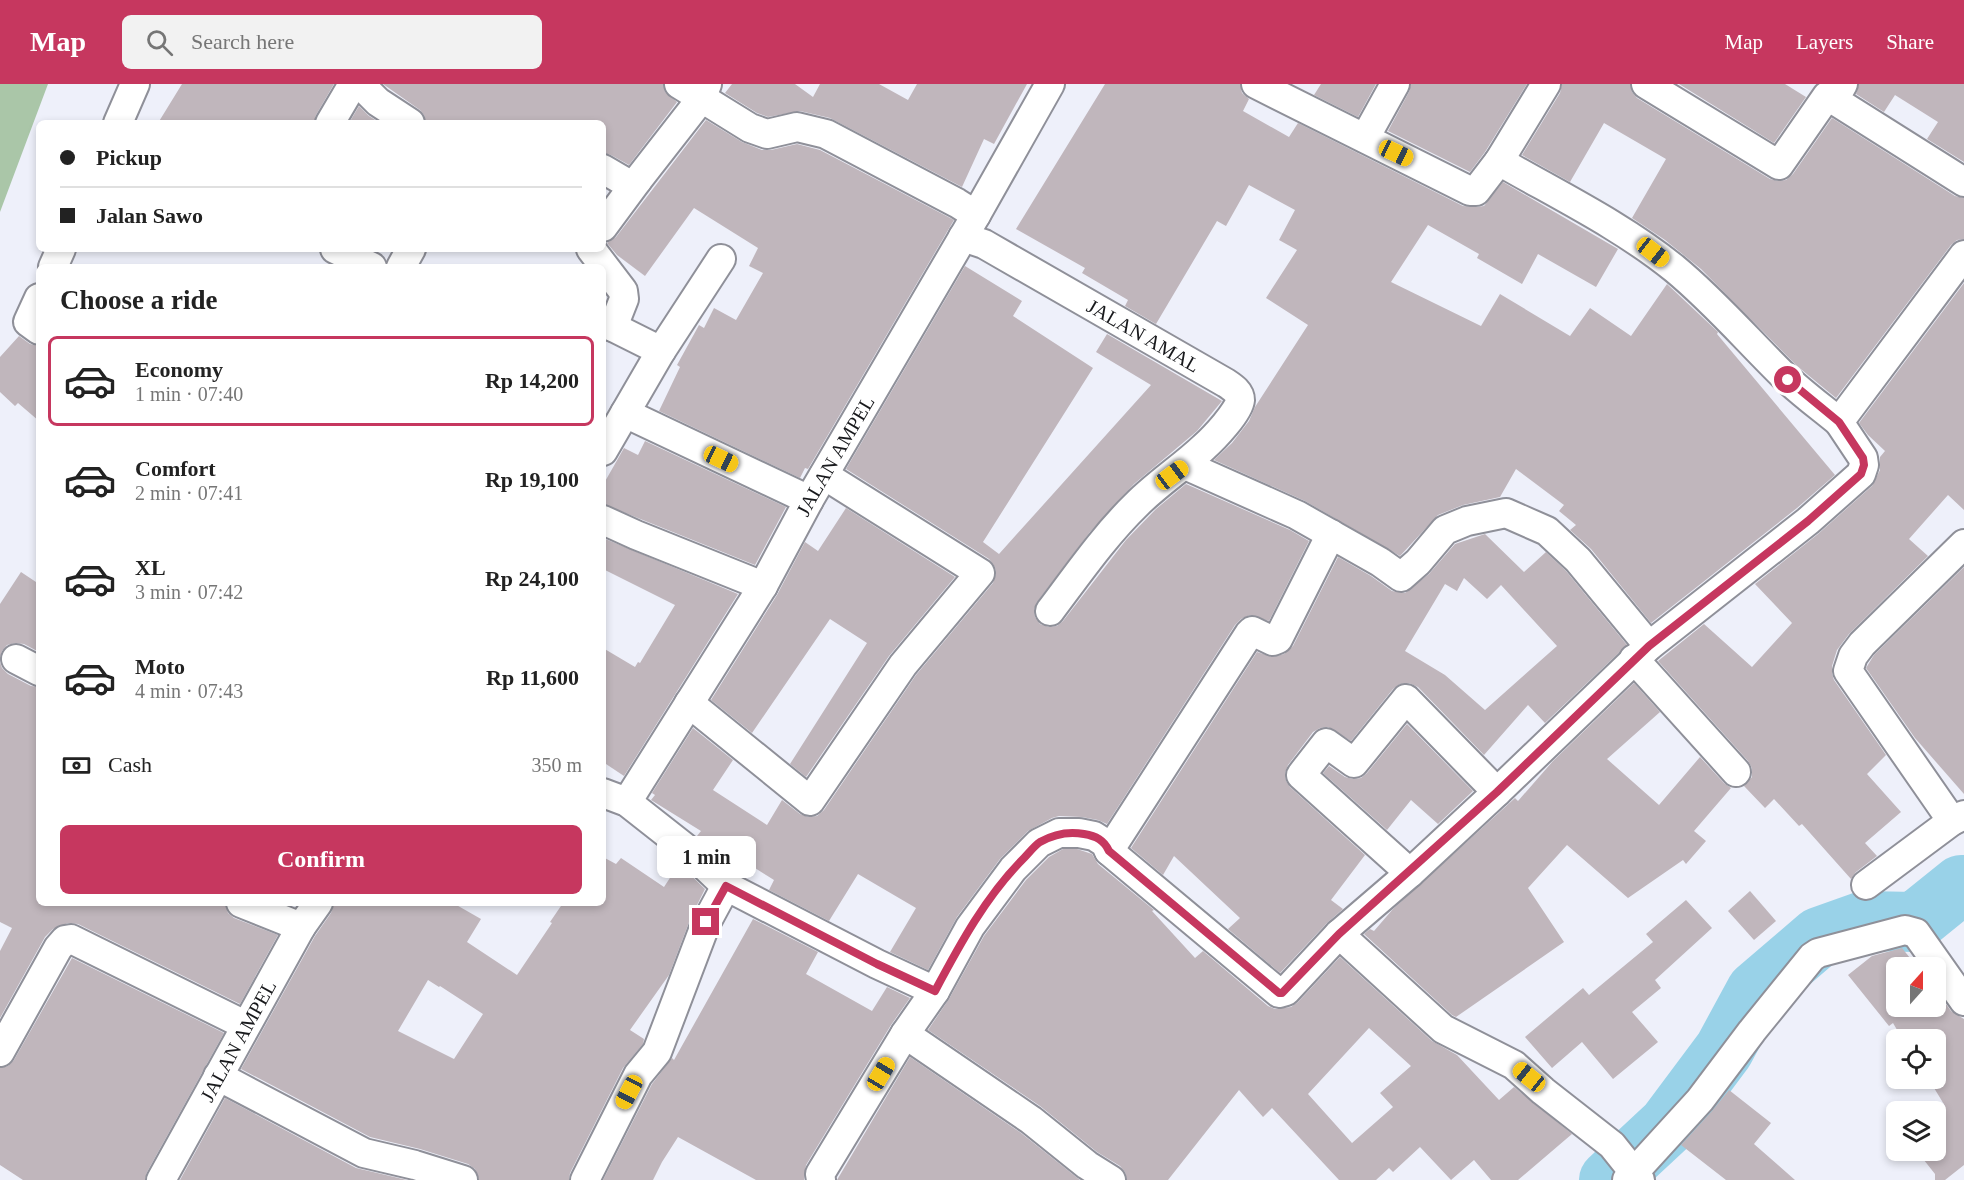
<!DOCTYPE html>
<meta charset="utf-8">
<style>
:root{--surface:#fff;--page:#f2f2f2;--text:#222;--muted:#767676;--line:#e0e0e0;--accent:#c6375f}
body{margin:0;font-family:Georgia,serif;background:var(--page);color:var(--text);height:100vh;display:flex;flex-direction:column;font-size:22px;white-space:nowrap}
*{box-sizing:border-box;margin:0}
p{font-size:20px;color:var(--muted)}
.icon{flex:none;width:33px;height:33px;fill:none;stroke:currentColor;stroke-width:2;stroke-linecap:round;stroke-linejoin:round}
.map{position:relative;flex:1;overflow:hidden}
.drawer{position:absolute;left:36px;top:180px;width:570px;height:642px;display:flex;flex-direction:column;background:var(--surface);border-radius:9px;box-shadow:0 3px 9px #0003}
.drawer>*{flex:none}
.banner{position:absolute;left:36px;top:36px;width:570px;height:132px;border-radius:9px;box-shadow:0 3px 9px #0003;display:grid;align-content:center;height:132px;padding:0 24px;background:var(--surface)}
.needle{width:39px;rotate:21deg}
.tools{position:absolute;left:1886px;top:873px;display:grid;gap:12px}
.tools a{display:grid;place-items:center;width:60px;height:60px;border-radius:9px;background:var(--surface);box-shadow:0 3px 9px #0003;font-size:30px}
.end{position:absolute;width:27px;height:27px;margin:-14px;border:8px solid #c6375f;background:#fff;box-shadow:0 0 0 3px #fff}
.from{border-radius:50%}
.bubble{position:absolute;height:42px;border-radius:9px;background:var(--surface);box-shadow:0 3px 9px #0003;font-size:20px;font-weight:700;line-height:42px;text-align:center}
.car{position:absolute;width:18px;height:36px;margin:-18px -9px;border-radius:8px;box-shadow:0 0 4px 2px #0007;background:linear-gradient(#f5c518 24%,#345 0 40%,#f5c518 0 76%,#345 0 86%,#f5c518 0)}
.banner b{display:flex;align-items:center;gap:21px;height:57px;font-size:22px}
.banner b+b{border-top:2px solid var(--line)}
.banner i{width:15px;height:15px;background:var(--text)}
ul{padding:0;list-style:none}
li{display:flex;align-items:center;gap:18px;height:90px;margin:0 12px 9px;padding:0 12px;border:3px solid transparent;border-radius:9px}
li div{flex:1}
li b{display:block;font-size:22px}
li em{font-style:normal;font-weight:700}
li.on{border-color:var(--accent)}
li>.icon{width:54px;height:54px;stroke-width:1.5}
h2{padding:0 24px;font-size:27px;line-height:72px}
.pay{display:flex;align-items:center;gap:15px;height:66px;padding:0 24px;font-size:22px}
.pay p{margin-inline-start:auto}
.action{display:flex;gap:12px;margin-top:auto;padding:12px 24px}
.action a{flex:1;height:69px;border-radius:9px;background:var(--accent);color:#fff;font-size:24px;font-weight:700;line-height:69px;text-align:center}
header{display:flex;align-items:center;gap:36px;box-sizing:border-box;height:84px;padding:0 30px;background:var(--accent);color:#fff}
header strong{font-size:28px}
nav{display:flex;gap:33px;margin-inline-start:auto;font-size:21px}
.search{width:420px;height:54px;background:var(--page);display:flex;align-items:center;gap:15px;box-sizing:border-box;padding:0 21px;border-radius:9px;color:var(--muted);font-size:22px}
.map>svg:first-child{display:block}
.green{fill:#aac6a8}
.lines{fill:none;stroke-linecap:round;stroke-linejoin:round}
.river{stroke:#99d2e8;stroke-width:60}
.building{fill:#c0b6bc;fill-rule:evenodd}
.minor-casing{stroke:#8f9099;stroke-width:32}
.minor{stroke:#fff;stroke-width:28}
.route{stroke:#c6375f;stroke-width:8}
.labels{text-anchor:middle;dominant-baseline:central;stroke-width:5;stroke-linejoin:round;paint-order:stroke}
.street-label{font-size:20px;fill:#18191c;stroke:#eef0fa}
</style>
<header>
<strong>Map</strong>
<div class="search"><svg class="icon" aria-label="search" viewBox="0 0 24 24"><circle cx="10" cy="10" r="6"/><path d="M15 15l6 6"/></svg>Search here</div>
<nav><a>Map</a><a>Layers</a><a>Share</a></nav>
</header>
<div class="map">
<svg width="1964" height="1096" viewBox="0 0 1964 1096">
<rect width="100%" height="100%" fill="#eef0fa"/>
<!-- green -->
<polygon class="green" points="0,0 48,0 0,128"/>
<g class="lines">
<!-- river -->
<polyline class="river" points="1609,1096 1668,1041 1724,966 1756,907 1819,853 1864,837 1915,838 1961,801 1964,801"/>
</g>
<!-- building -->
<g class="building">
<polygon points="182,0 334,0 316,31 314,39 158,39"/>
<polygon points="383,0 663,0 665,8 677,18 629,81 611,71 603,69 603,39 426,39 424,31 420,26"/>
<polygon points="732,0 795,0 813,13 820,0 879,0 908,16 917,0 1027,0 994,60 984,55 962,103 830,34 800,27 768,33 757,29 725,9"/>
<polygon points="1105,0 1240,0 1242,9 1249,15 1243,27 1289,53 1298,39 1463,122 1476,123 1484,122 1503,98 1618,165 1596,203 1538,170 1522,200 1477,174 1479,170 1428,141 1391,198 1481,242 1500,210 1570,252 1590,224 1631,252 1667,200 1718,248 1717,250 1835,391 1797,424 1651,539 1591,465 1570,446 1576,441 1559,427 1564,421 1516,385 1500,413 1463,421 1438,431 1400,472 1305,417 1214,376 1232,359 1249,337 1255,323 1308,241 1266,214 1297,166 1279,156 1295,126 1249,101 1226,142 1217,137 1156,240 1125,222 1128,216 1082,189 1085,184 1016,145"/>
<polygon points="1321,0 1376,0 1358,33 1314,11"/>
<polygon points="1411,0 1527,0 1485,68 1470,88 1388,47 1409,8"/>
<polygon points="1562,0 1630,0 1632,8 1637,14 1770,95 1778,97 1786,96 1793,90 1832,34 1955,112 1964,114 1964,155 1957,156 1951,161 1836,314 1797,282 1701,185 1665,156 1632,134 1666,75 1604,39 1570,98 1522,71 1560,9"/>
<polygon points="1679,0 1785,0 1806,13 1774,59"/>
<polygon points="1859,0 1964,0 1964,78 1927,55 1938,38 1895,11 1884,28 1856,10"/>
<polygon points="359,22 369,32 380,39 349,39"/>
<polygon points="706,36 742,58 762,66 771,66 797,60 820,66 954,136 808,385 805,384 800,394 659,327 680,283 677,281 699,241 704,244 714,224 736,236 763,189 749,182 758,164 694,124 645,192 617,171 607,159 616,153"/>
<polygon points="965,182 1022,217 1013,232 1093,284 983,458 999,470 1151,301 1096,268 1107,250 1222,317 1197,347 1134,400 1090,448 1037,518 1034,526 1035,533 1040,540 1049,543 1057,542 1063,537 1126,456 1156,425 1186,400 1290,446 1309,457 1269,537 1250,531 1241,535 1235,541 1107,740 1098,736 1082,733 1059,732 1052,734 1028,747 1000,775 957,833 928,886 890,868 916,824 858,790 829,837 769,806 774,796 747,779 739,790 736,788 697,752 701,747 651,716 655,711 652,709 693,644 733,676 713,706 767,741 782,716 800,730 808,733 817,732 824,726 916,591 993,499 996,490 995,483 989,475 846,385"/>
<polygon points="1964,199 1964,426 1948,411 1909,455 1928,472 1849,550 1837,566 1832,582 1832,590 1834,596 1886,671 1867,690 1901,728 1865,759 1877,772 1856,788 1851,795 1802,740 1799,742 1774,715 1765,724 1744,702 1752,693 1752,684 1748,677 1658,577 1704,540 1752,583 1792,539 1755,500 1818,450 1872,402 1880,386 1880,373 1885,367 1868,351 1859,339"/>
<polygon points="19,252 30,260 39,262 39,337 18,319 15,322 0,308 0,273"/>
<polygon points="645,357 786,423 755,481 603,420 603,401 624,364 638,371"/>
<polygon points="846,424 955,493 889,572 806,693 790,680 867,559 830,535 752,649 711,616 777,511 805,458 818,467"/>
<path d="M1485,450L1524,488L1546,468L1566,487L1627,561L1545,639L1528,621L1484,671L1418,603L1409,599L1400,600L1393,605L1351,657L1328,643L1320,644L1313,648L1288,681L1285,689L1286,697L1290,703L1365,771L1331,816L1343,825L1327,839L1280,889L1228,845L1240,834L1174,772L1163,791L1131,764L1257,568L1273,573L1284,570L1293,562L1338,473L1371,492L1392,507L1405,509L1429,490L1455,460ZM1464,494L1487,515L1501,501L1557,562L1485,626L1445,591L1405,567L1445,500L1457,507Z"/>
<polygon points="603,454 738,510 624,692 603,678 603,564 635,583 638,578 640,579 675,521 603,485"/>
<polygon points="1964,483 1964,710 1915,654 1866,584 1874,571"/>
<polygon points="21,488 39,500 39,568 24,560 15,559 7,561 2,567 0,573 0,520"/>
<polygon points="0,578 2,584 8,590 31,602 39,603 39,819 225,819 228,829 234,834 278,851 240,920 78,840 68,839 53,845 45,853 0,934 0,867 12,844 0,838"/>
<polygon points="1634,599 1660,628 1607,675 1659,721 1700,673 1724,699 1731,704 1694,747 1706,757 1686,780 1683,776 1628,814 1567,761 1528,804 1564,858 1456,933 1452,931 1364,850 1370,845 1374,847 1393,825 1515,714 1518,717 1553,677"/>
<polygon points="1407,640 1473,707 1438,740 1411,716 1387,746 1323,689 1329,682 1345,693 1353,695 1361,694 1367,689"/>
<path d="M1063,765H1077L1092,770L1098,780L1154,826L1152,827L1195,874L1203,867L1268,922L1275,925L1291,923L1298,918L1340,873L1432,957L1457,971L1499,1016L1514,1003L1572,1050L1518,1096H1491L1474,1076L1451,1096L1420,1063L1393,1088L1389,1084L1376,1096H1339L1272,1024L1263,1033L1239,1006L1168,1096H1127L1125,1088L1120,1082L1097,1068L1040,1022L928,946L949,915L984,852L1026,796L1049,773ZM1369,944L1411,982L1380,1009L1393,1023L1352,1059L1308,1010Z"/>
<path d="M603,773L616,780L621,774L664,803L679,780L705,805L691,833L669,891L630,946L644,955L643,960L623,984L570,1089L569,1096H479L475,1085L468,1080L420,1065L370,1053L241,985L315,852L331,829L334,819H453L481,835L467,858L517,891L552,839L550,838L563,819H603ZM428,896L439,903L440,902L483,930L454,975L398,947Z"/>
<polygon points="1750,807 1776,837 1754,856 1728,827"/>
<polygon points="1686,816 1712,844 1655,896 1661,904 1632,928 1658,958 1613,995 1582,958 1552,984 1525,953 1583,904 1589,911 1653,858 1646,850"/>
<polygon points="753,835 818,868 806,890 872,927 887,903 910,914 891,941 806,1081 804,1096 756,1096 678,1053 662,1078 653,1096 603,1096 652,1000 672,974 674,976"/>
<polygon points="1902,864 1918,884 1896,884 1896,922 1935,922 1935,905 1951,927 1964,935 1964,1081 1945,1096 1935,1096 1935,1090 1916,1066 1935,1066 1935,1030 1945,1022 1928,994 1935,994 1935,956 1903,956 1893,939 1889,942 1848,891 1872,872"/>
<polygon points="72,874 224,949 147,1088 145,1096 23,1096 0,1081 0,984 8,982 14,976"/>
<polygon points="910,973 1021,1049 1080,1096 837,1096"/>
<polygon points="1729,1006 1771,1039 1754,1060 1795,1096 1726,1096 1681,1061 1712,1027"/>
<polygon points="225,1014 356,1084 407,1096 180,1096"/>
</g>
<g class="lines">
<defs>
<g id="minor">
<polyline points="360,0 378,18 410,39"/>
<polyline points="679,0 750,44 767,50 797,43 826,50 957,119 976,131"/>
<polyline points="1256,0 1470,107 1476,107 1499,77 1546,0"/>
<polyline points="1646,0 1779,81 1827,12"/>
<polyline points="1843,0 1834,16 1964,98"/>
<polyline points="118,39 135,0"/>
<polyline points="330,39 353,0"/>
<polyline points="1365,54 1395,0"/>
<path d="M1499,77C1558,111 1622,142 1675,185C1715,218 1749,258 1786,294C1803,310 1822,324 1839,338"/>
<polyline points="603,85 627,99 637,97 701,15 707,0"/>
<polyline points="603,143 637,97"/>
<path id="s1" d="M963,153L984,160L1226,299C1232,303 1240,308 1240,316C1239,328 1213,355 1204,363C1183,383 1158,399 1137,420C1104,452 1078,490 1050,527"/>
<polyline points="335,165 372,183"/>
<polyline points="591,165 623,207 624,215 613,243"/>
<polyline points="53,183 61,165"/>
<polyline points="401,183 411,165"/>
<polyline points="39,214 28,238 39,246"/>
<polyline points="603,238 661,267 625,329 809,416"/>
<polyline points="661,267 721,175"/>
<polyline points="603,367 625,329"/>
<polyline points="1185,381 1297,431 1380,478 1401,493 1418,478 1445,446 1467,437 1506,429 1547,447 1578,476 1649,562"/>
<polyline points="603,436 636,451 763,502"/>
<polyline points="16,575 39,587"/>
<polyline points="1634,575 1736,688"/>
<polyline points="689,619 810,717 903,581 980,489 824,391"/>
<polyline points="603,709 627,718 688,766 726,802 877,880 935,907"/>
<path id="s2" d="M627,718L763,502L809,416L976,131L1050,0"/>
<polyline points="1952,737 1848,587 1853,572 1862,560 1964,460"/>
<polyline points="1109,767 1249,550 1252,547 1273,557 1278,555 1331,450"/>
<polyline points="1410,789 1301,691 1326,659 1354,679 1406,615 1497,708"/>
<polyline points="1866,801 1952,737 1964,731"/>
<polyline points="241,819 301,843"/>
<polyline points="1339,850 1443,945 1514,981 1543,1007 1612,1061 1640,1096"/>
<polyline points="905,950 1031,1036 1087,1081 1111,1096"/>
<polyline points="0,968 58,864 65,856 71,855 245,941"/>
<polyline points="218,992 364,1069 415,1081 463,1096"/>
<path id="s3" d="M161,1096L301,843L318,819"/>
<polyline points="585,1096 638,991 657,968 706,839 726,802"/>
<polyline points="821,1096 820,1090 905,950 935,907 970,843 1013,785 1039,759 1059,749 1079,749 1094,752 1105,759 1109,767 1279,909 1286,907 1339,850 1410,789 1497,708 1649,562 1808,437 1861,390 1864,381 1863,374 1839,338 1964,171"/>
<polyline points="1627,1096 1700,1016 1752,947 1812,873 1818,869 1905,846 1916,849 1964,917"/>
</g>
</defs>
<!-- minor casing -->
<use href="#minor" class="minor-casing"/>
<!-- minor -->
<use href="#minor" class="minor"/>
</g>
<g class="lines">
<!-- route -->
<path class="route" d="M706,838L726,802L877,880L935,907C960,860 986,812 1024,774C1029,769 1034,762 1040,758C1054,750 1068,747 1084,750C1096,752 1104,756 1109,767L1279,909H1282L1339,850L1497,708L1649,562L1808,437L1861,390L1864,381L1863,374L1839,338L1788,296"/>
</g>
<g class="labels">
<!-- street labels -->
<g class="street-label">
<text stroke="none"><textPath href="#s1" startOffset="206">JALAN AMAL</textPath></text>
<text stroke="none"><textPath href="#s2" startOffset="404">JALAN AMPEL</textPath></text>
<text stroke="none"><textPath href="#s3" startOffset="159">JALAN AMPEL</textPath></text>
</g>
</g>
</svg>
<div class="tools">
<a><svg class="needle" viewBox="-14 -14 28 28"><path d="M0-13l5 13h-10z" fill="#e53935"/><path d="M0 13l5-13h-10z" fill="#767676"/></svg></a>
<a><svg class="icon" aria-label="locate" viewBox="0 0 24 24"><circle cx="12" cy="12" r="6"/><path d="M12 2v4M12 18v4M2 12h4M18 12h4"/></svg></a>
<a><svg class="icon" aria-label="layers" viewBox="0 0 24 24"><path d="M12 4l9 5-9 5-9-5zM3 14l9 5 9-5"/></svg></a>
</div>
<i class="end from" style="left:1788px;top:296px"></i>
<i class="end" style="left:706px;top:838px"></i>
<div class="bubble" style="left:657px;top:752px;width:99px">1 min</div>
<i class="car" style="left:1396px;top:69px;rotate:115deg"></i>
<i class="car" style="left:1653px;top:168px;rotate:128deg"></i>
<i class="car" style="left:721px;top:375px;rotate:115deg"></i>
<i class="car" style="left:1172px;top:391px;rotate:53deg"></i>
<i class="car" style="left:881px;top:990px;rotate:31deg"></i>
<i class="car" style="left:1529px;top:993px;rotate:309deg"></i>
<i class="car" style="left:629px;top:1008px;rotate:208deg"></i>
<div class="banner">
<b><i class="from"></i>Pickup</b>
<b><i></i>Jalan Sawo</b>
</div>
<section class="drawer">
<h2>Choose a ride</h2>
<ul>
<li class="on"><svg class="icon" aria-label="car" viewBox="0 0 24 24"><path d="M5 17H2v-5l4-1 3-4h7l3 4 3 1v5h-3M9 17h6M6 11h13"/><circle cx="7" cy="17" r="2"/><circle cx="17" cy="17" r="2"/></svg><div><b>Economy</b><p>1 min · 07:40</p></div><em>Rp 14,200</em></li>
<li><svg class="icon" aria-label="car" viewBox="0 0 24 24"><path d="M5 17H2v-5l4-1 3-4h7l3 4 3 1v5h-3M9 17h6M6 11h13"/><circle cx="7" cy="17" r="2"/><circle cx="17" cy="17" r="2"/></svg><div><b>Comfort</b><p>2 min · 07:41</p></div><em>Rp 19,100</em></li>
<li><svg class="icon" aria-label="car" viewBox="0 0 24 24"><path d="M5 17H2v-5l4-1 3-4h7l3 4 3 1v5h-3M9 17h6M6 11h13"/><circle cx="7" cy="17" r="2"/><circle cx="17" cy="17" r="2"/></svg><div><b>XL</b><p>3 min · 07:42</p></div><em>Rp 24,100</em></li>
<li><svg class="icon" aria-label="car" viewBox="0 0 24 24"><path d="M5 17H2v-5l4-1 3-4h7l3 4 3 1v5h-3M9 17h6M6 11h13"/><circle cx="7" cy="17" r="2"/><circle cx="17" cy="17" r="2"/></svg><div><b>Moto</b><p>4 min · 07:43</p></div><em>Rp 11,600</em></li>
</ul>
<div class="pay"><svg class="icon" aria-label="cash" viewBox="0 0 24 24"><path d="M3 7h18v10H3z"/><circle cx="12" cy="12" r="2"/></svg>Cash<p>350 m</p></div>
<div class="action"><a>Confirm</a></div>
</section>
</div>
